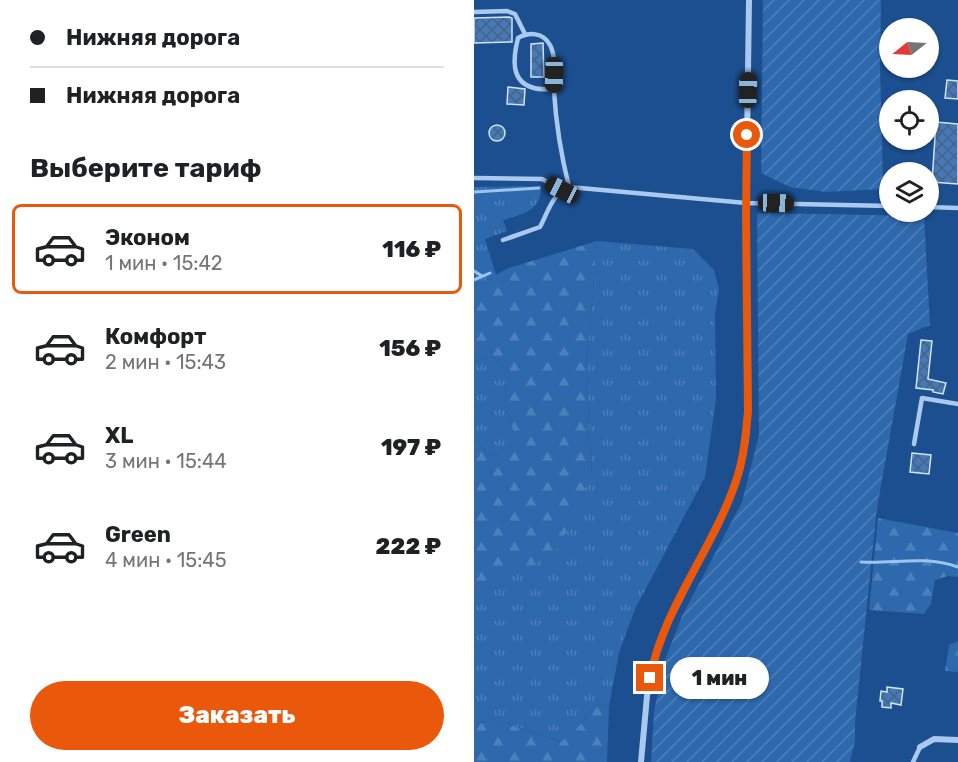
<!DOCTYPE html>
<html lang="ru">
<meta charset="utf-8">
<style>
:root{--surface:#fff;--page:#f2f2f2;--text:#202124;--muted:#757577;--line:#e0e0e0;--accent:#ea580c}
body{margin:0;font-family:Rubik,sans-serif;background:var(--page);color:var(--text);height:100vh;display:flex;flex-direction:column;font-size:22px;white-space:nowrap}
*{box-sizing:border-box;margin:0}
p{font-size:20px;color:var(--muted)}
.icon{flex:none;width:33px;height:33px;fill:none;stroke:currentColor;stroke-width:2;stroke-linecap:round;stroke-linejoin:round}
.map{position:relative;flex:1;overflow:hidden}
.details{display:flex;flex-direction:column;background:var(--surface);width:474px}
.details>*{flex:none}
.top-card{display:grid;align-content:center;height:132px;padding:0 30px;background:var(--surface)}
.needle{width:39px;rotate:252deg}
.buttons{position:absolute;left:405px;top:18px;display:grid;gap:12px}
.buttons a{display:grid;place-items:center;width:60px;height:60px;border-radius:50%;background:var(--surface);box-shadow:0 2px 4px #0004;font-size:30px}
.end{position:absolute;width:27px;height:27px;margin:-14px;border:8px solid #ea580c;background:#fff;box-shadow:0 0 0 3px #fff}
.from{border-radius:50%}
.bubble{position:absolute;height:42px;border-radius:21px;background:var(--surface);box-shadow:0 2px 4px #0004;font-size:20px;font-weight:800;line-height:42px;text-align:center}
.car{position:absolute;width:18px;height:36px;margin:-18px -9px;border-radius:8px;box-shadow:0 0 4px 2px #0007;background:linear-gradient(#222 24%,#8ab4d8 0 40%,#222 0 76%,#8ab4d8 0 86%,#222 0)}
.top-card b{display:flex;align-items:center;gap:21px;height:57px;font-size:22px}
.top-card b+b{border-top:2px solid var(--line)}
.top-card i{width:15px;height:15px;background:var(--text)}
ul{padding:0;list-style:none}
li{display:flex;align-items:center;gap:18px;height:90px;margin:0 12px 9px;padding:0 18px;border:3px solid transparent;border-radius:9px}
li div{flex:1}
li b{display:block;font-size:22px}
li em{font-style:normal;font-weight:800}
li.on{border-color:var(--accent)}
li>.icon{width:54px;height:54px;stroke-width:1.5}
h2{padding:0 30px;font-size:27px;line-height:72px}
.action{display:flex;gap:12px;margin-top:auto;padding:12px 30px}
.action a{flex:1;height:69px;border-radius:36px;background:var(--accent);color:#fff;font-size:24px;font-weight:800;line-height:69px;text-align:center}
main{display:flex;flex:1;min-height:0}
.map>svg:first-child{display:block}
.grass{fill:url(#grass-tufts)}
.forest{fill:url(#forest-firs)}
.garden{fill:url(#garden-furrows)}
.lines{fill:none;stroke-linecap:round;stroke-linejoin:round}
.stream{stroke:#9cc4f0;stroke-width:3}
.building{fill:url(#building-cross-hatch);stroke:#cfe3fa;stroke-width:1.5}
.service{stroke:#a9c9ee;stroke-width:4.5}
.minor{stroke:#a9c9ee;stroke-width:6}
.route{stroke:#ea580c;stroke-width:8}
</style>
<main>
<section class="details">
<div class="top-card">
<b><i class="from"></i>Нижняя дорога</b>
<b><i></i>Нижняя дорога</b>
</div>
<h2>Выберите тариф</h2>
<ul>
<li class="on"><svg class="icon" aria-label="car" viewBox="0 0 24 24"><path d="M5 17H2v-5l4-1 3-4h7l3 4 3 1v5h-3M9 17h6M6 11h13"/><circle cx="7" cy="17" r="2"/><circle cx="17" cy="17" r="2"/></svg><div><b>Эконом</b><p>1 мин · 15:42</p></div><em>116 ₽</em></li>
<li><svg class="icon" aria-label="car" viewBox="0 0 24 24"><path d="M5 17H2v-5l4-1 3-4h7l3 4 3 1v5h-3M9 17h6M6 11h13"/><circle cx="7" cy="17" r="2"/><circle cx="17" cy="17" r="2"/></svg><div><b>Комфорт</b><p>2 мин · 15:43</p></div><em>156 ₽</em></li>
<li><svg class="icon" aria-label="car" viewBox="0 0 24 24"><path d="M5 17H2v-5l4-1 3-4h7l3 4 3 1v5h-3M9 17h6M6 11h13"/><circle cx="7" cy="17" r="2"/><circle cx="17" cy="17" r="2"/></svg><div><b>XL</b><p>3 мин · 15:44</p></div><em>197 ₽</em></li>
<li><svg class="icon" aria-label="car" viewBox="0 0 24 24"><path d="M5 17H2v-5l4-1 3-4h7l3 4 3 1v5h-3M9 17h6M6 11h13"/><circle cx="7" cy="17" r="2"/><circle cx="17" cy="17" r="2"/></svg><div><b>Green</b><p>4 мин · 15:45</p></div><em>222 ₽</em></li>
</ul>
<div class="action"><a>Заказать</a></div>
</section>
<div class="map">
<svg width="484" height="762" viewBox="0 0 484 762">
<defs>
<pattern id="grass-tufts" width="24" height="20" patternUnits="userSpaceOnUse" patternTransform="scale(1.5)"><rect width="24" height="20" fill="#2e69ad"/><path d="M3 7l-1-3M5 7V3M7 7l1-3M15 17l-1-3M17 17v-4M19 17l1-3" fill="none" stroke="#4d80b9"/></pattern>
<pattern id="forest-firs" width="22" height="20" patternUnits="userSpaceOnUse" patternTransform="scale(1.5)"><rect width="22" height="20" fill="#2e69ad"/><path d="M5 1l3.5 6h-7zM16 11l3.5 6h-7z" fill="#4d80b9"/></pattern>
<pattern id="garden-furrows" width="10" height="10" patternUnits="userSpaceOnUse" patternTransform="scale(1.5)"><rect width="10" height="10" fill="#2e69ad"/><path d="M-1 1l2-2M0 10L10 0M9 11l2-2" fill="none" stroke="#4d80b9"/></pattern>
<pattern id="building-cross-hatch" width="8" height="8" patternUnits="userSpaceOnUse" patternTransform="scale(1.5)"><rect width="8" height="8" fill="#4478b7"/><path d="M0 0l8 8M0 8l8-8" fill="none" stroke="#486282"/></pattern>
</defs>
<rect width="100%" height="100%" fill="#1b4f8f"/>
<!-- grass -->
<g class="grass">
<path d="M67,186C68,211 48,214 29,220L33,231L11,239L22,275L0,286V187Z"/>
<polygon points="123,241 219,249 240,270 245,289 241,315 242,399 231,477 161,609 145,653 135,706 122,704 108,723 88,742 16,718 0,728 0,585 5,582 118,473 112,374"/>
<polygon points="17,357 36,372 30,405 39,430 31,457 13,454 2,439 0,439 0,362"/>
</g>
<!-- forest -->
<g class="forest">
<polygon points="123,241 112,374 118,473 85,548 59,565 0,585 0,439 2,439 13,454 30,457 39,430 30,405 36,372 17,357 0,362 0,286 35,268"/>
<polygon points="404,518 484,533 484,577 474,576 461,580 457,604 450,614 395,610"/>
<polygon points="484,641 484,672 471,671 475,645"/>
<polygon points="122,704 135,706 133,762 0,762 0,728 16,718 87,742 108,723"/>
</g>
<!-- garden -->
<g class="garden">
<polygon points="289,0 407,0 406,64 409,189 352,192 316,187 287,173"/>
<polygon points="283,213 450,216 456,325 434,334 403,508 381,722 381,741 376,762 177,762 180,712 189,665 208,616 268,502 285,435"/>
</g>
<g class="lines">
<!-- stream -->
<g class="stream">
<polyline points="0,192 65,188"/>
<polyline points="0,271 8,276"/>
<polyline points="0,280 16,273"/>
<path d="M387,562C422,564 449,555 484,567"/>
</g>
</g>
<!-- building -->
<g class="building">
<polygon points="35,17 38,18 38,42 0,43 0,18"/>
<polygon points="69,43 70,77 57,77 57,44"/>
<polygon points="473,80 484,81 484,99 471,98"/>
<polygon points="34,87 51,89 50,105 33,104"/>
<polygon points="462,122 484,124 484,184 458,182"/>
<circle cx="23" cy="133" r="8"/>
<polygon points="447,340 458,341 454,379 472,383 469,394 459,392 459,390 442,388"/>
<polygon points="438,453 457,455 455,474 436,472"/>
<polygon points="413,687 429,689 427,705 417,703 417,708 408,707 408,701 406,701 407,691 413,692"/>
</g>
<g class="lines">
<!-- service -->
<g class="service">
<polyline points="0,12 33,11 41,14 51,34"/>
<path d="M80,89C73,89 66,90 60,88C36,82 39,58 44,38C55,32 69,32 76,45C83,58 79,76 80,91C82,124 87,155 95,187"/>
<polyline points="0,178 68,179 89,190"/>
<polyline points="454,207 484,208"/>
<path d="M29,240L66,227C74,212 78,194 95,187L272,203L416,206"/>
<polyline points="440,444 448,398 484,404"/>
<polyline points="439,762 446,747"/>
</g>
<!-- minor -->
<g class="minor">
<polyline points="446,747 460,739 484,740"/>
<polyline points="167,762 173,696 180,660 193,625 251,509 264,475 272,440 274,411 272,214 275,0"/>
</g>
</g>
<g class="lines">
<!-- route -->
<path class="route" d="M176,678C190,605 242,546 264,475C270,455 272,433 274,411L272,214L273,135"/>
</g>
</svg>
<div class="buttons">
<a><svg class="needle" viewBox="-14 -14 28 28"><path d="M0-13l5 13h-10z" fill="#e53935"/><path d="M0 13l5-13h-10z" fill="#757577"/></svg></a>
<a><svg class="icon" aria-label="locate" viewBox="0 0 24 24"><circle cx="12" cy="12" r="6"/><path d="M12 2v4M12 18v4M2 12h4M18 12h4"/></svg></a>
<a><svg class="icon" aria-label="layers" viewBox="0 0 24 24"><path d="M12 4l9 5-9 5-9-5zM3 14l9 5 9-5"/></svg></a>
</div>
<i class="end from" style="left:273px;top:135px"></i>
<i class="end" style="left:176px;top:678px"></i>
<div class="bubble" style="left:196px;top:657px;width:99px">1 мин</div>
<i class="car" style="left:80px;top:75px;rotate:181deg"></i>
<i class="car" style="left:274px;top:90px;rotate:1deg"></i>
<i class="car" style="left:88px;top:190px;rotate:297deg"></i>
<i class="car" style="left:302px;top:203px;rotate:92deg"></i>
</div>
</main>
